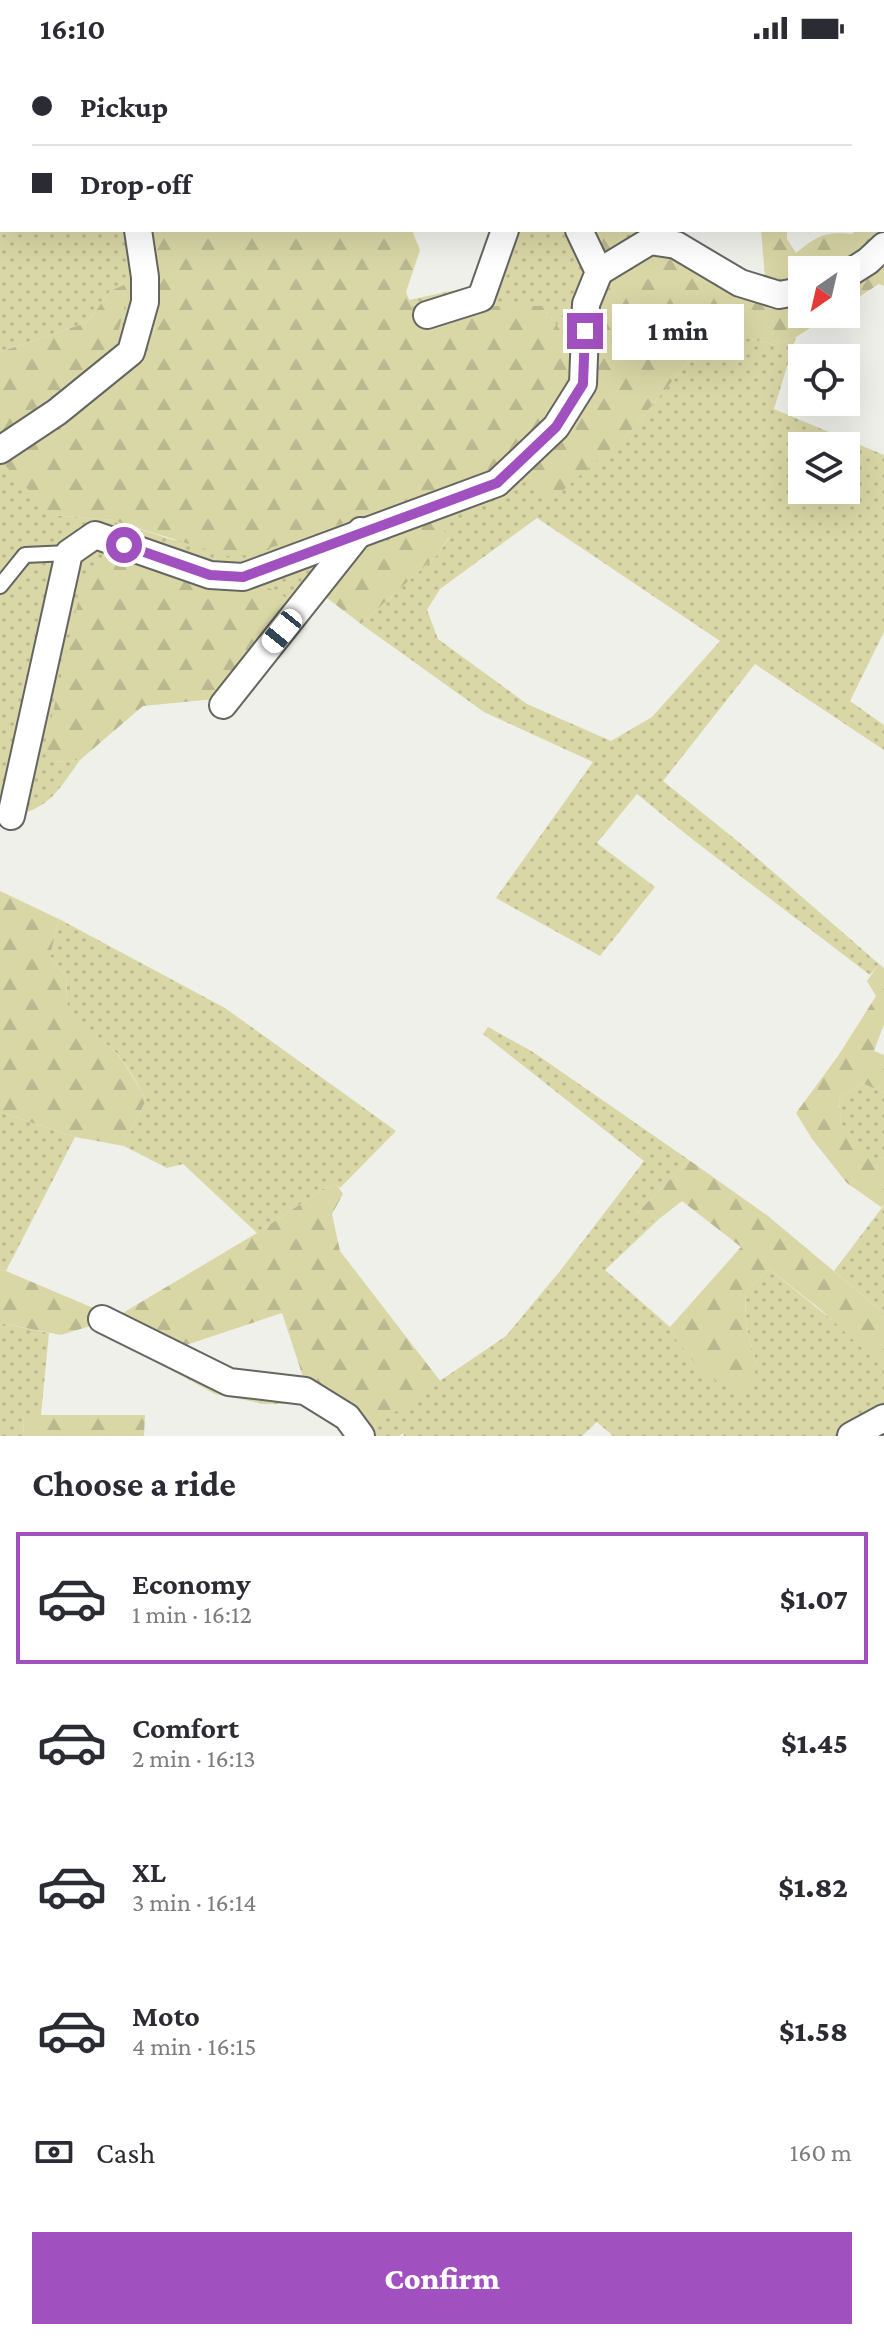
<!DOCTYPE html>
<meta charset="utf-8">
<style>
:root{--surface:#fff;--page:#f7f7f7;--text:#2b2b33;--muted:#7c7c81;--line:#e1e1e2;--accent:#a150c0}
body{margin:0;font-family:"Crimson Pro",serif;background:var(--page);color:var(--text);height:100vh;display:flex;flex-direction:column;font-size:30px;white-space:nowrap}
*{box-sizing:border-box;margin:0}
p{font-size:26px;color:var(--muted)}
.icon{flex:none;width:44px;height:44px;fill:none;stroke:currentColor;stroke-width:2;stroke-linecap:round;stroke-linejoin:round}
.map{position:relative;height:1380px;overflow:hidden}
.sheet{display:flex;flex-direction:column;background:var(--surface);flex:1}
.sheet>*{flex:none}
.guide{position:absolute;left:0px;top:0px;width:884px;height:176px;box-shadow:0 8px 32px #0002;display:grid;align-content:center;height:176px;padding:0 32px;background:var(--surface)}
.needle{width:52px;rotate:214deg}
.tools{position:absolute;left:788px;top:200px;display:grid;gap:16px}
.tools a{display:grid;place-items:center;width:72px;height:72px;border-radius:0px;background:var(--surface);box-shadow:0 8px 32px #0002;font-size:40px}
.end{position:absolute;width:36px;height:36px;margin:-18px;border:10px solid #a150c0;background:#fff;box-shadow:0 0 0 4px #fff}
.from{border-radius:50%}
.bubble{position:absolute;height:56px;border-radius:0px;background:var(--surface);box-shadow:0 8px 32px #0002;font-size:26px;font-weight:800;line-height:56px;text-align:center}
.car{position:absolute;width:24px;height:48px;margin:-24px -12px;border-radius:10px;box-shadow:0 0 6px 2px #0007;background:linear-gradient(#fff 24%,#345 0 40%,#fff 0 76%,#345 0 86%,#fff 0)}
.guide b{display:flex;align-items:center;gap:28px;height:76px;font-size:30px}
.guide b+b{border-top:2px solid var(--line)}
.guide i{width:20px;height:20px;background:var(--text)}
ul{padding:0;list-style:none}
li{display:flex;align-items:center;gap:24px;height:132px;margin:0 16px 12px;padding:0 16px;border:4px solid transparent;border-radius:0px}
li div{flex:1}
li b{display:block;font-size:30px}
li em{font-style:normal;font-weight:800}
li.current{border-color:var(--accent)}
li>.icon{width:72px;height:72px;stroke-width:1.5}
h2{padding:0 32px;font-size:36px;line-height:96px}
.pay{display:flex;align-items:center;gap:20px;height:88px;padding:0 32px;font-size:30px}
.pay p{margin-inline-start:auto}
.action{display:flex;gap:16px;margin-top:auto;padding:16px 32px}
.action a{flex:1;height:92px;border-radius:0px;background:var(--accent);color:#fff;font-size:32px;font-weight:800;line-height:92px;text-align:center}
.status{display:flex;justify-content:space-between;align-items:center;height:56px;padding:0 40px;background:var(--surface);direction:ltr}
.status svg{height:22px;fill:currentColor}
.map>svg:first-child{display:block}
.grass{fill:url(#grass-dots);fill-rule:evenodd}
.forest{fill:url(#forest-firs)}
.lines{fill:none;stroke-linecap:round;stroke-linejoin:round}
.lane-casing{stroke:#656561;stroke-width:18}
.street-casing{stroke:#656561;stroke-width:30}
.lane{stroke:#fff;stroke-width:14}
.street{stroke:#fff;stroke-width:26}
.route{stroke:#a150c0;stroke-width:10}
</style>
<div class="status"><b>16:10</b><svg viewBox="0 0 49 12"><path d="M0 12V9h3v3zM5 12V6h3v6zM10 12V3h3v9zM15 12V0h3v12zM26 1h20v11H26zM47 4h2v5h-2z"/></svg></div>
<div class="map">
<svg width="884" height="1380" viewBox="0 0 884 1380">
<defs>
<pattern id="grass-dots" width="8" height="8" patternUnits="userSpaceOnUse" patternTransform="scale(2)"><rect width="8" height="8" fill="#d9d7a6"/><path d="M2 2h.1M6 6h.1" fill="none" stroke="#bab88f" stroke-width="1.8" stroke-linecap="round"/></pattern>
<pattern id="forest-firs" width="22" height="20" patternUnits="userSpaceOnUse" patternTransform="scale(2)"><rect width="22" height="20" fill="#d9d7a6"/><path d="M5 1l3.5 6h-7zM16 11l3.5 6h-7z" fill="#bab88f"/></pattern>
</defs>
<rect width="100%" height="100%" fill="#f0f0eb"/>
<!-- grass -->
<g class="grass">
<path d="M0,0L136,2H2V174H152L159,218L154,279L119,325L57,370L52,459L112,464L173,484H297L416,441L495,416L564,279L542,250H494L423,278L409,244L474,230L493,174H593L605,196L632,174H680L741,216L802,227V251C756,261 711,226 673,203L601,254L596,333L568,376L526,418L553,442L629,377L715,274L775,289L796,281L774,353L884,399V576L850,645L884,669V694L755,608L663,725L741,788L879,908L870,919L692,783L637,738L597,787L655,831L600,900L496,842L593,706L484,656L361,568L437,499L449,482L436,464L55,706L80,704C53,742 48,754 0,763V380L114,292L110,235L88,266L0,296ZM802,390H846V434H802ZM537,462L720,585L652,661L611,685L527,648L438,583L427,554L440,533Z"/>
<path d="M59,863L225,952L396,1075L340,1132L337,1129L323,1133L257,1177L183,1108L167,1112L124,1090L146,1044C136,1026 126,1004 110,991C77,963 64,975 67,922L50,900Z"/>
<polygon points="488,971 533,996 689,1104 636,1158 647,1165 659,1163 605,1214 670,1271 676,1284 756,1307 745,1264 746,1235 769,1213 837,1268 884,1313 884,1380 613,1380 597,1366 582,1380 404,1380 403,1377 399,1380 348,1380 344,1373 300,1348 264,1348 215,1338 90,1270 98,1254 177,1291 369,1373 506,1280 560,1215 644,1105 483,978"/>
<polygon points="862,1027 884,1037 884,1101 879,1107 841,1069 839,1043"/>
<polygon points="0,1056 75,1081 6,1215 0,1214"/>
<polygon points="884,1149 884,1257 834,1215"/>
<polygon points="0,1267 49,1277 41,1359 23,1359 24,1380 0,1380"/>
</g>
<!-- forest -->
<g class="forest">
<polygon points="135,0 417,0 136,2"/>
<path d="M882,141L884,173C853,210 850,214 802,214V227L786,230L765,221L761,174H787V183L796,197C817,180 824,175 852,178L856,174H882Z"/>
<polygon points="152,174 412,174 420,194 406,236 423,278 494,250 542,250 564,279 571,314 545,362 495,416 416,441 297,484 234,502 112,464 52,459 2,406 119,325 154,279 159,218"/>
<polygon points="593,174 632,174 605,196"/>
<polygon points="646,200 673,203 730,237 771,253 802,251 802,258 832,258 796,281 775,289 715,274 629,377 553,443 525,418 568,376 596,333 601,254 608,226"/>
<polygon points="884,209 884,230 879,228 846,249 846,231 874,218"/>
<polygon points="131,226 114,292 0,380 0,296 88,266 110,235"/>
<polygon points="436,464 449,481 437,499 361,568 323,539 355,499"/>
<polygon points="115,502 226,533 263,529 285,541 285,558 215,643 143,650 80,704 55,706 45,692 83,524 97,505"/>
<path d="M0,835L59,863L50,900L67,922C64,975 78,963 110,991C126,1005 136,1027 146,1044L124,1090L75,1081L0,1056Z"/>
<polygon points="879,908 884,912 884,968 874,995 884,999 884,1037 862,1027 839,1043 841,1069 879,1106 884,1101 884,1149 881,1151 847,1127 812,1083 796,1057 838,1000 876,940 867,925"/>
<polygon points="689,1104 768,1160 884,1257 884,1313 820,1253 769,1213 746,1235 745,1264 756,1307 754,1329 739,1337 704,1318 676,1284 670,1271 741,1191 682,1145 659,1163 647,1166 635,1159"/>
<polygon points="337,1129 343,1138 332,1158 340,1195 441,1326 369,1373 304,1324 282,1257 177,1292 116,1261 257,1177 323,1133"/>
<polygon points="0,1214 6,1215 98,1254 90,1270 61,1279 0,1267"/>
<polygon points="23,1359 145,1359 144,1380 24,1380"/>
</g>
<g class="lines">
<defs>
<polyline id="lane" points="0,530 25,499 69,497"/>
<g id="street">
<polyline points="119,0 119,2"/>
<polyline points="599,216 650,185 676,189 740,227 779,239 802,235"/>
<polyline points="846,219 868,205 884,190"/>
<polyline points="427,259 481,242 505,174"/>
<polyline points="0,394 57,356 131,296 145,246 145,221 138,174"/>
<polyline points="223,649 361,475"/>
<polyline points="11,760 69,497 95,479 210,519 243,521 497,427 556,371 583,328 586,248 599,216 579,174"/>
<polyline points="102,1263 229,1326 305,1335 347,1361 361,1380"/>
<polyline points="851,1380 884,1362"/>
</g>
</defs>
<!-- lane casing -->
<use href="#lane" class="lane-casing"/>
<!-- street casing -->
<use href="#street" class="street-casing"/>
<!-- lane -->
<use href="#lane" class="lane"/>
<!-- street -->
<use href="#street" class="street"/>
</g>
<g class="lines">
<!-- route -->
<polyline class="route" points="124,489 210,519 243,521 497,427 556,371 583,328 585,275"/>
</g>
</svg>
<div class="tools">
<a><svg class="needle" viewBox="-14 -14 28 28"><path d="M0-13l5 13h-10z" fill="#e53935"/><path d="M0 13l5-13h-10z" fill="#7c7c81"/></svg></a>
<a><svg class="icon" aria-label="locate" viewBox="0 0 24 24"><circle cx="12" cy="12" r="6"/><path d="M12 2v4M12 18v4M2 12h4M18 12h4"/></svg></a>
<a><svg class="icon" aria-label="layers" viewBox="0 0 24 24"><path d="M12 4l9 5-9 5-9-5zM3 14l9 5 9-5"/></svg></a>
</div>
<i class="end from" style="left:124px;top:489px"></i>
<i class="end" style="left:585px;top:275px"></i>
<div class="bubble" style="left:612px;top:248px;width:132px">1 min</div>
<i class="car" style="left:282px;top:575px;rotate:219deg"></i>
<div class="guide">
<b><i class="from"></i>Pickup</b>
<b><i></i>Drop-off</b>
</div>
</div>
<section class="sheet">
<h2>Choose a ride</h2>
<ul>
<li class="current"><svg class="icon" aria-label="car" viewBox="0 0 24 24"><path d="M5 17H2v-5l4-1 3-4h7l3 4 3 1v5h-3M9 17h6M6 11h13"/><circle cx="7" cy="17" r="2"/><circle cx="17" cy="17" r="2"/></svg><div><b>Economy</b><p>1 min · 16:12</p></div><em>$1.07</em></li>
<li><svg class="icon" aria-label="car" viewBox="0 0 24 24"><path d="M5 17H2v-5l4-1 3-4h7l3 4 3 1v5h-3M9 17h6M6 11h13"/><circle cx="7" cy="17" r="2"/><circle cx="17" cy="17" r="2"/></svg><div><b>Comfort</b><p>2 min · 16:13</p></div><em>$1.45</em></li>
<li><svg class="icon" aria-label="car" viewBox="0 0 24 24"><path d="M5 17H2v-5l4-1 3-4h7l3 4 3 1v5h-3M9 17h6M6 11h13"/><circle cx="7" cy="17" r="2"/><circle cx="17" cy="17" r="2"/></svg><div><b>XL</b><p>3 min · 16:14</p></div><em>$1.82</em></li>
<li><svg class="icon" aria-label="car" viewBox="0 0 24 24"><path d="M5 17H2v-5l4-1 3-4h7l3 4 3 1v5h-3M9 17h6M6 11h13"/><circle cx="7" cy="17" r="2"/><circle cx="17" cy="17" r="2"/></svg><div><b>Moto</b><p>4 min · 16:15</p></div><em>$1.58</em></li>
</ul>
<div class="pay"><svg class="icon" aria-label="cash" viewBox="0 0 24 24"><path d="M3 7h18v10H3z"/><circle cx="12" cy="12" r="2"/></svg>Cash<p>160 m</p></div>
<div class="action"><a>Confirm</a></div>
</section>
